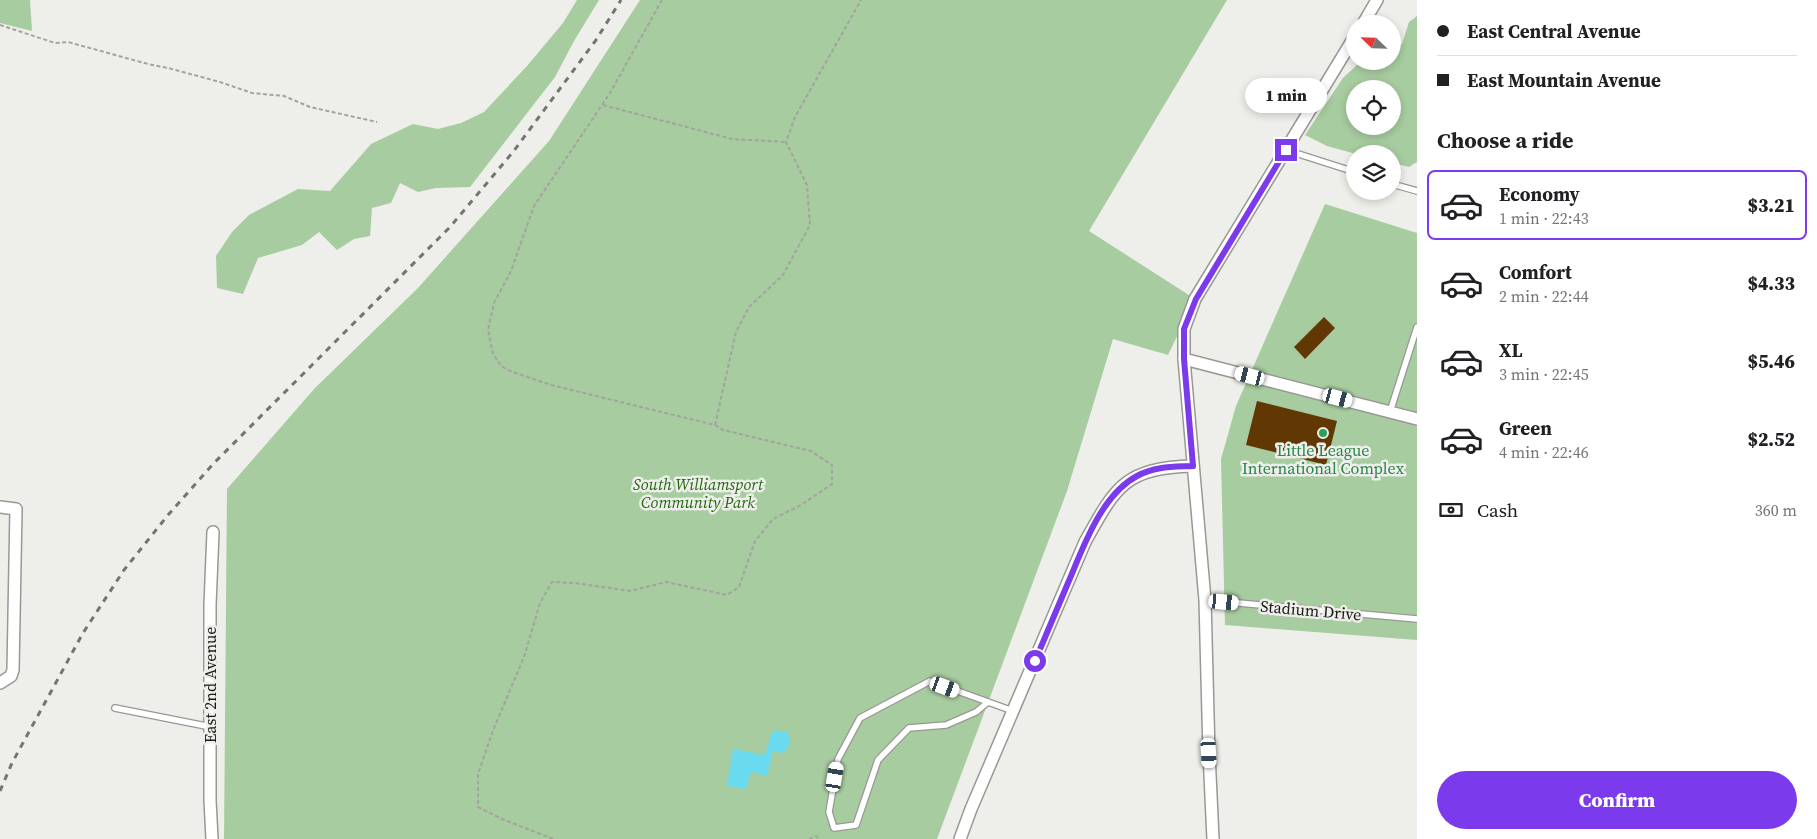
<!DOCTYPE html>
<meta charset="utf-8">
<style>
:root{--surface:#fff;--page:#f2f2f2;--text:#202124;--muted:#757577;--line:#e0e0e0;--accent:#7c3aed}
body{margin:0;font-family:"Source Serif 4",serif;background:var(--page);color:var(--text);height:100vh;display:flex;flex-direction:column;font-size:19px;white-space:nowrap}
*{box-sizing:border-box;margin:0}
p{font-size:16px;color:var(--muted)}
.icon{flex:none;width:28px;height:28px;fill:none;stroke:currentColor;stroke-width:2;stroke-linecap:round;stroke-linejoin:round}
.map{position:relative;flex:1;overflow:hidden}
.details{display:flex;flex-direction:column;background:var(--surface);width:400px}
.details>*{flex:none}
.top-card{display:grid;align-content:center;height:110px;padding:0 20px;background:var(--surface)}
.needle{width:32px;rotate:293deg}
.controls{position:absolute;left:1346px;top:15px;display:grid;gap:10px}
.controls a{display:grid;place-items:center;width:55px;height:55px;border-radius:50%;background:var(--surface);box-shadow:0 2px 8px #0003;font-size:25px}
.end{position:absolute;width:22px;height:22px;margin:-11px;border:6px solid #7c3aed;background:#fff;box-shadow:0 0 0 2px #fff}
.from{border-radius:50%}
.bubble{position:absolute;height:35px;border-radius:18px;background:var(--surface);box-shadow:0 2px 8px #0003;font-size:16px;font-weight:800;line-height:35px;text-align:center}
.car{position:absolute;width:15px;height:30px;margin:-15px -8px;border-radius:6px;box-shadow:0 0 4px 1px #0007;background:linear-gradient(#fff 24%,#345 0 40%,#fff 0 76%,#345 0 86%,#fff 0)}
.top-card b{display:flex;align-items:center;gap:18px;height:48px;font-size:19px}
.top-card b+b{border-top:1px solid var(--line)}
.top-card i{width:12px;height:12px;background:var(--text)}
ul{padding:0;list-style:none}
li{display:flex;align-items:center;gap:15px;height:70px;margin:0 10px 8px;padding:0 10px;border:2px solid transparent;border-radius:8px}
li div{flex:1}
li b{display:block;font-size:19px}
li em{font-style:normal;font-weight:800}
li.active{border-color:var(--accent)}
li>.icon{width:45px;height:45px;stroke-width:1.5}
h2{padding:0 20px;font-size:22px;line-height:60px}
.pay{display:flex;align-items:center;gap:12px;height:55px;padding:0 20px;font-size:19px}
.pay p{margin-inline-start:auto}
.action{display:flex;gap:10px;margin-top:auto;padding:10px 20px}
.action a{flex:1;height:58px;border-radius:30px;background:var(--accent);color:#fff;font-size:20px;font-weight:800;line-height:58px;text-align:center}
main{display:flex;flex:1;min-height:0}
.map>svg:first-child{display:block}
.green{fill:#a7cc9f;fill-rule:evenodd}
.water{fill:#6adbee}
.building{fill:#613703}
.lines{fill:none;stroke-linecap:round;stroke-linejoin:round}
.service-casing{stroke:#999895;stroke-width:8}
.minor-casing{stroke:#999895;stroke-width:14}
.path{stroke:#a3a3a0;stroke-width:2;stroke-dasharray:4 2.5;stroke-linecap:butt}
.service{stroke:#fff;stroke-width:5.5}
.minor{stroke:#fff;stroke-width:11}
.rail{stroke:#747471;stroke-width:3;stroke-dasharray:6 6;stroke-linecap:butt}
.route{stroke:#7c3aed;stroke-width:6}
.leisure-dot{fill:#2e9e5b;stroke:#eeeeea;stroke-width:2}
.labels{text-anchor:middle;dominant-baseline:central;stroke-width:5;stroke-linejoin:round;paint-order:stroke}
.leisure-label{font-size:16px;fill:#27864d;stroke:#eeeeea}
.park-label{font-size:16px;font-style:italic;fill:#236811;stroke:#eeeeea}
.street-label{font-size:16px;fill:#191917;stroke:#eeeeea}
</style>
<main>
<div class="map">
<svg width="1417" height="839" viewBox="0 0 1417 839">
<rect width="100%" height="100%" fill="#eeeeea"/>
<!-- green -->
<g class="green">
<polygon points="0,0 30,0 32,31 0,23"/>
<polygon points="577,0 599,0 574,41 555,77 470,187 436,188 418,192 400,183 391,203 372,208 370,236 354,239 337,250 319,232 302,245 258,258 243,294 217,288 216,256 232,232 249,215 298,189 330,191 371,144 413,124 438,129 461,123 484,112 527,66 563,23"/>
<polygon points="640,0 1227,0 1089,231 1195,299 1168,355 1113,339 1067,491 937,839 224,839 227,489 315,388 418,288 549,141"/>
<path d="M1417,16V162L1409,167L1393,163L1392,154H1356L1327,146L1305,135L1343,78L1360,62L1392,61L1393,49L1402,44L1409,22ZM1355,89H1392V126H1355Z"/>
<polygon points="1325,204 1417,233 1417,640 1225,625 1221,459 1236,406"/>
</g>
<!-- water -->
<polygon class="water" points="777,730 787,732 790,739 788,748 782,753 773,751 767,776 751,772 746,789 727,786 733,749 765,755 771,734"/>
<!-- building -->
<g class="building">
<polygon points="1324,317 1335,328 1305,359 1294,347"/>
<polygon points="1257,401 1337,421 1326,465 1246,445"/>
</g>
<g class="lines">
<defs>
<g id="service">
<polyline points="1286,150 1355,172"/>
<polyline points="1392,184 1417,191"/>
<polyline points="1390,412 1417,327"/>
<polyline points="1205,600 1417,619"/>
<polyline points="988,702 976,712 946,725 909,728 878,760 856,825 834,828 829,812 838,759 860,718 930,681 1013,711"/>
<polyline points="115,708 211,727"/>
</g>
<g id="minor">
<polyline points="1363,24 1377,0"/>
<polyline points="1184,359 1417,419"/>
<polyline points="0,507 16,509 13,670 11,676 0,683"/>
<polyline points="212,839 210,800 210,605 213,532"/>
<path d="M960,839L971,809L1085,542C1116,486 1125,468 1193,466"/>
<polyline points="1213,839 1209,753 1205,600 1184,359 1184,329 1195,299 1355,36"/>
</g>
</defs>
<!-- service casing -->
<use href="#service" class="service-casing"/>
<!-- minor casing -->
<use href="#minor" class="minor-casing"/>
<!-- path -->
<g class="path">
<polyline points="0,25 55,43 68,42 148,64 168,68 220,82 252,93 284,96 310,107 377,122"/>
<polyline points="603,105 732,139 786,142"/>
<polyline points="715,425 736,332 749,307 783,275 810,225 807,185 786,142 795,117 861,0"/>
<polyline points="553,839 502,819 478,807 478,774 492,733 524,657 540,603 552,582 575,583 630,591 666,582 727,595 739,587 755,541 773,519 801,505 832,484 832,465 811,451 723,430 715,425 551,385 510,371 501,366 493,354 488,330 494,303 511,271 534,206 610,93 662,0"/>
<polyline points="809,839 816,836 820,839"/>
</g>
<!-- service -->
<use href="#service" class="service"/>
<!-- minor -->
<use href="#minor" class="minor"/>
<!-- rail -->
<polyline class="rail" points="0,791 12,763 83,633 124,570 168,515 213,464 450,227 513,152 596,40 621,0"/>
</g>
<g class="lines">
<!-- route -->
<path class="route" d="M1035,661C1046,635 1057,609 1068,583C1083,548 1101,495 1137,476C1155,466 1174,467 1193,466L1184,359V329L1196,299L1286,150"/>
</g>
<!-- markers -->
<circle class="leisure-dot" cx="1323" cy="433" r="5"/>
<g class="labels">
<!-- leisure labels -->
<g class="leisure-label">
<text x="1323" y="450">Little League<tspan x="1323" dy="18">International Complex</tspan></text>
</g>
<!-- park labels -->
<g class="park-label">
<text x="698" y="484">South Williamsport<tspan x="698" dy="18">Community Park</tspan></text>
</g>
<!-- street labels -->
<g class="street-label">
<text transform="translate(1311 610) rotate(5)">Stadium Drive</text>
<text transform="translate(210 685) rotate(-90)">East 2nd Avenue</text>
</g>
</g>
</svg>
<div class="controls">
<a><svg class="needle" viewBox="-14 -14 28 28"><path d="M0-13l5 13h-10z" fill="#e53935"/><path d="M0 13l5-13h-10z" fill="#757577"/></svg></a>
<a><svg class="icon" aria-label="locate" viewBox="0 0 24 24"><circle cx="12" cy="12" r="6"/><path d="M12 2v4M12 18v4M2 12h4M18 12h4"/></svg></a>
<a><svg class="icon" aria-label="layers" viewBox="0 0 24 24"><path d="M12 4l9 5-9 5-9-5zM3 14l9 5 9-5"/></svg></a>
</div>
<i class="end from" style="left:1035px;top:661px"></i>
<i class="end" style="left:1286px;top:150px"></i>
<div class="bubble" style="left:1245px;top:78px;width:82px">1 min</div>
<i class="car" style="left:1250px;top:376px;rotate:284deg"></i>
<i class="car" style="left:1338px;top:398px;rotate:105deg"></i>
<i class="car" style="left:1224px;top:602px;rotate:95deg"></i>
<i class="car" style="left:945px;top:687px;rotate:110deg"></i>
<i class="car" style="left:1209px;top:753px;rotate:177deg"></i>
<i class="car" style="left:835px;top:777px;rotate:10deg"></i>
</div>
<section class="details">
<div class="top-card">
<b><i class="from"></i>East Central Avenue</b>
<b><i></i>East Mountain Avenue</b>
</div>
<h2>Choose a ride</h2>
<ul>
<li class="active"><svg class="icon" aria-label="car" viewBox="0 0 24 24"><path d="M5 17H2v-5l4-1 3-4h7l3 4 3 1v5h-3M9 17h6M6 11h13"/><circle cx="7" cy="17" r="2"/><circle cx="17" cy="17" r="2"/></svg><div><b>Economy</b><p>1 min · 22:43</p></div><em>$3.21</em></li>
<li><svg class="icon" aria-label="car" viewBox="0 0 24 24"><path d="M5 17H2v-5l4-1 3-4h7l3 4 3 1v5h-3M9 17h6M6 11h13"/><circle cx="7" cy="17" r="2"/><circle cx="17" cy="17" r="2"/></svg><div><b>Comfort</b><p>2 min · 22:44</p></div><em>$4.33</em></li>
<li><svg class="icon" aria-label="car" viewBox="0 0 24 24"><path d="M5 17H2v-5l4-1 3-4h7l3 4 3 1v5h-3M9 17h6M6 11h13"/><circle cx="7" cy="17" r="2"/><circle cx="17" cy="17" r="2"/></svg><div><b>XL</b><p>3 min · 22:45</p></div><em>$5.46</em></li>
<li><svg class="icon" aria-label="car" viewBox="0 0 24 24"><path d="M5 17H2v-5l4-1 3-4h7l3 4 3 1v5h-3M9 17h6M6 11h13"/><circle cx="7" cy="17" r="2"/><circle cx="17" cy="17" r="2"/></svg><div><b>Green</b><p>4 min · 22:46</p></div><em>$2.52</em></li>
</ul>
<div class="pay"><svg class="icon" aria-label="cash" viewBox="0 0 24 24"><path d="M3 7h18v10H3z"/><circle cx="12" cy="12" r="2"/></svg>Cash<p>360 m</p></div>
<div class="action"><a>Confirm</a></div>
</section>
</main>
